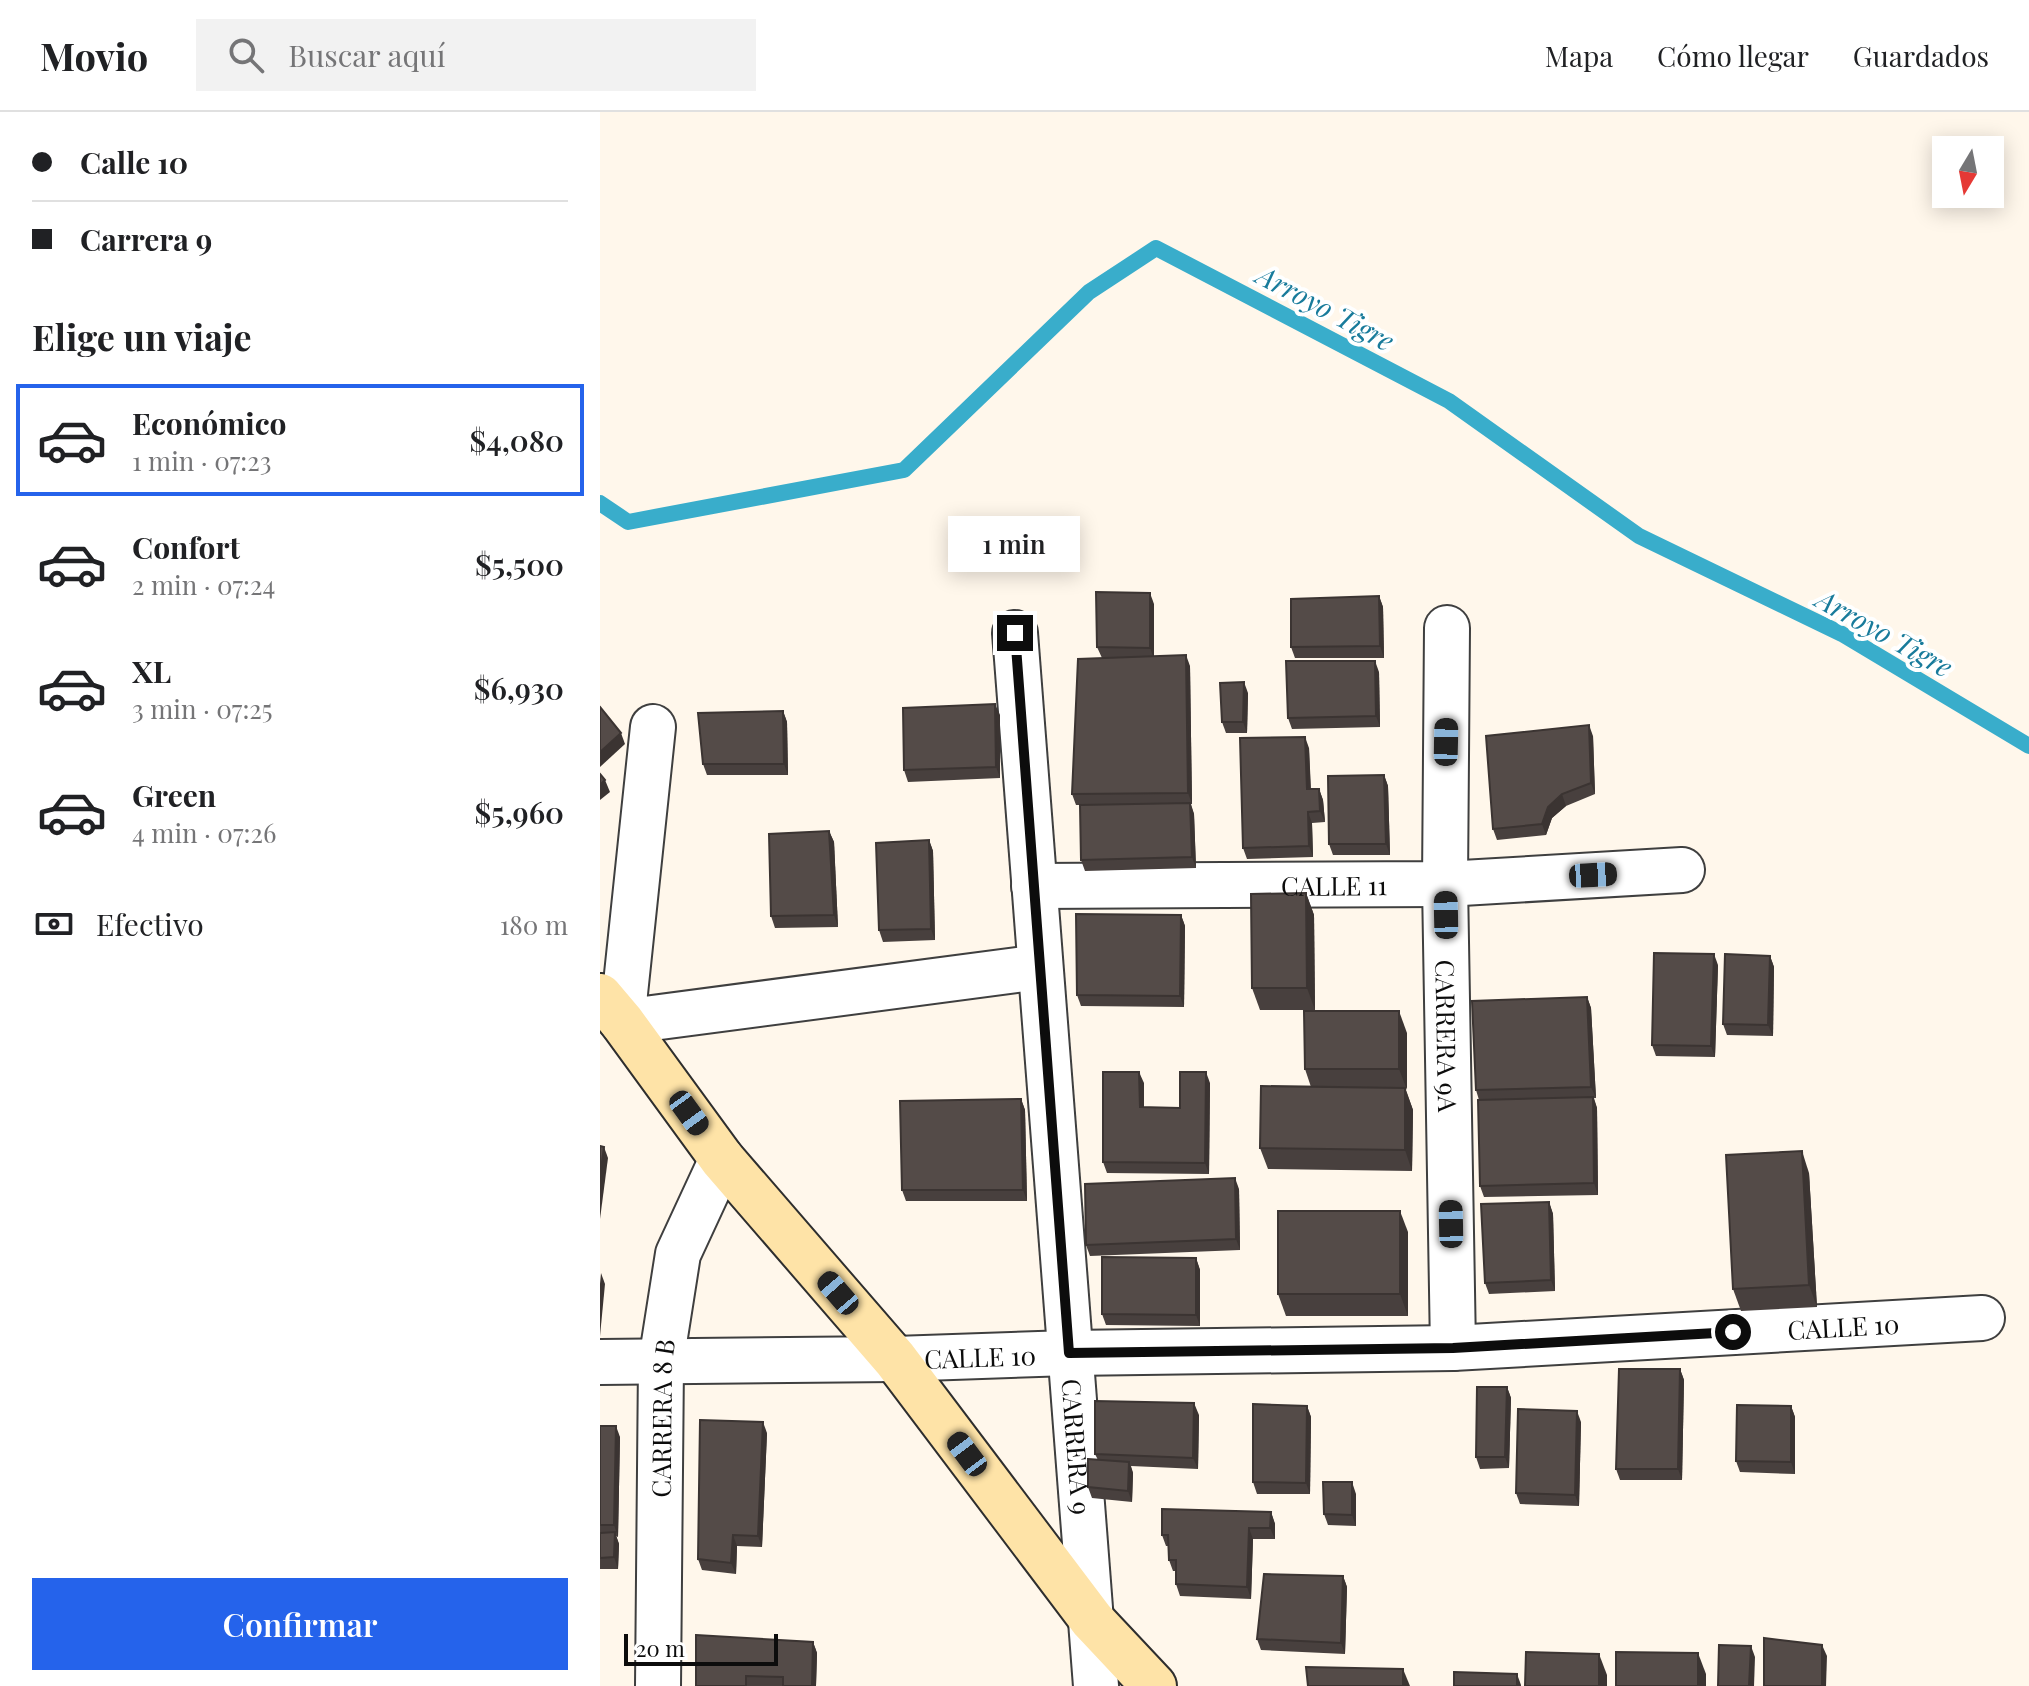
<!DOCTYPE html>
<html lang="es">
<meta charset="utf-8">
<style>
:root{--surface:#fff;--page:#f2f2f2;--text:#202124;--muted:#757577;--line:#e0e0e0;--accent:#2563eb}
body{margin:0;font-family:"Playfair Display",serif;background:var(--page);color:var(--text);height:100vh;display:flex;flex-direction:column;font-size:30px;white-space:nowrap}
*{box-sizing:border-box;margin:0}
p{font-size:26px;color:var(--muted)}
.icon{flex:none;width:44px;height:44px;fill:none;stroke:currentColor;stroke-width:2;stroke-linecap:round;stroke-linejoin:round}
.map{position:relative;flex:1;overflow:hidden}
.sheet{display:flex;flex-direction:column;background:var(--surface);width:600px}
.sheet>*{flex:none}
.banner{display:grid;align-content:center;height:176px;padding:0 32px;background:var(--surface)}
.needle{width:52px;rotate:190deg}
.buttons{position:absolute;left:1332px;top:24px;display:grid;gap:16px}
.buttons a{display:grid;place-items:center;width:72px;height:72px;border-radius:0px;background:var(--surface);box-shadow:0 4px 20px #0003;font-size:40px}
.scale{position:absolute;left:24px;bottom:20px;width:154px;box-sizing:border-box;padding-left:8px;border:4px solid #0c0c0c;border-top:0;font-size:22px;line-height:28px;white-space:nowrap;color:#0c0c0c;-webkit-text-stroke:6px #fff;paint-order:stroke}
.end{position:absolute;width:36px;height:36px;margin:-18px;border:10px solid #0c0c0c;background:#fff;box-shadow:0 0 0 4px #fff}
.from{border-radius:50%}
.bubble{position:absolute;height:56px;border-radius:0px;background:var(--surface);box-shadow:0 4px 20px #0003;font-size:26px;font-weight:600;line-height:56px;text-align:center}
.car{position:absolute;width:24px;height:48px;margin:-24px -12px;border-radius:10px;box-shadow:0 0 6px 2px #0007;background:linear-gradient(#222 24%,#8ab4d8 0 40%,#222 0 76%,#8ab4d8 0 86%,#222 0)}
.banner b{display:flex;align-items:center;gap:28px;height:76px;font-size:30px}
.banner b+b{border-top:2px solid var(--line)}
.banner i{width:20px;height:20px;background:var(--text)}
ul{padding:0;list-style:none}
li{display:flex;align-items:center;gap:24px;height:112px;margin:0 16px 12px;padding:0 16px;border:4px solid transparent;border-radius:0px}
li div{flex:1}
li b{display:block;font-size:30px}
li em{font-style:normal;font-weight:600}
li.selected{border-color:var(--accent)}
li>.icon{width:72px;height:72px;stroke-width:1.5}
h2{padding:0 32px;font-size:36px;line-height:96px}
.pay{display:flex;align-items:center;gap:20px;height:88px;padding:0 32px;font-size:30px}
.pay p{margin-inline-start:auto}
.action{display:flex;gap:16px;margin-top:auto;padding:16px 32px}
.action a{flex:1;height:92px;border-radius:0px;background:var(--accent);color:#fff;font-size:32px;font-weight:600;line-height:92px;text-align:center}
header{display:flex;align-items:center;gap:48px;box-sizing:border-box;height:112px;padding:0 40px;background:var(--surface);border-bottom:2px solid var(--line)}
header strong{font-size:38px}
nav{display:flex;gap:44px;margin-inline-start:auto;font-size:28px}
.search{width:560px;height:72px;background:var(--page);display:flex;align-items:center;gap:20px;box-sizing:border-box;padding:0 28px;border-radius:0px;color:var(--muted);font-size:30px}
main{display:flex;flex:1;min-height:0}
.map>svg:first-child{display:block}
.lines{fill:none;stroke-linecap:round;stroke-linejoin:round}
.stream{stroke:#39adcb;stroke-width:16}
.minor-casing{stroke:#3f3f3f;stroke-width:48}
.secondary-casing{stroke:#2e2e2e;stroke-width:48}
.minor{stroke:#fff;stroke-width:44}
.secondary{stroke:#fee3a7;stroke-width:44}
.wall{fill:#48403e}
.shaded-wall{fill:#3b3432}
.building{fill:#544b48;stroke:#3b3432;stroke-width:2}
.route{stroke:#0c0c0c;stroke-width:10}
.labels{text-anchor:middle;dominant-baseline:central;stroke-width:8;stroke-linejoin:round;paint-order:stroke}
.street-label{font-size:26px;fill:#0c0c0c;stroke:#fff}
.water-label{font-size:28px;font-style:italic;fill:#187b9b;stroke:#fff}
</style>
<header>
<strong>Movio</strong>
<div class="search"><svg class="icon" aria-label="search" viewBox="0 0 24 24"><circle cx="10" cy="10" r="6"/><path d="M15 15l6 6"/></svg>Buscar aquí</div>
<nav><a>Mapa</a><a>Cómo llegar</a><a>Guardados</a></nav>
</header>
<main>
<section class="sheet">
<div class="banner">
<b><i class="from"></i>Calle 10</b>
<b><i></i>Carrera 9</b>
</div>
<h2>Elige un viaje</h2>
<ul>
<li class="selected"><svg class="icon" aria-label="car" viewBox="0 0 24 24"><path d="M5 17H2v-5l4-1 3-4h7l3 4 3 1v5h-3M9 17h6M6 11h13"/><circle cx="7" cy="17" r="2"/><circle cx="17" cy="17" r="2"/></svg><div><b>Económico</b><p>1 min · 07:23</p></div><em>$4,080</em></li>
<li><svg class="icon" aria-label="car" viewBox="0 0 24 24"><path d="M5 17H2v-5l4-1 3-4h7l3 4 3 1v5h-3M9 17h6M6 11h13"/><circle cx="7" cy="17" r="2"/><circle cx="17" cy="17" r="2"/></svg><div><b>Confort</b><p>2 min · 07:24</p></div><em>$5,500</em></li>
<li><svg class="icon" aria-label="car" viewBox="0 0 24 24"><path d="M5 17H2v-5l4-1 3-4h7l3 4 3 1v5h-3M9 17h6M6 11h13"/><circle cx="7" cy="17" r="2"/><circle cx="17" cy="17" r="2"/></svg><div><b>XL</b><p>3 min · 07:25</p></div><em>$6,930</em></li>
<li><svg class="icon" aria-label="car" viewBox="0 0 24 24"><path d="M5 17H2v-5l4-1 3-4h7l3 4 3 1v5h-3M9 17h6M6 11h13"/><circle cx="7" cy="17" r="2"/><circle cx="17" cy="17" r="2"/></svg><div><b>Green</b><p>4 min · 07:26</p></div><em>$5,960</em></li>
</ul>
<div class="pay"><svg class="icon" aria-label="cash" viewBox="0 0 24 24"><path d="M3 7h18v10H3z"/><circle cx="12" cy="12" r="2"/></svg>Efectivo<p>180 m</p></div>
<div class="action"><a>Confirmar</a></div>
</section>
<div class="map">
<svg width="1429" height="1574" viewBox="0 0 1429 1574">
<rect width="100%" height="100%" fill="#fff7eb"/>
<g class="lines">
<!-- stream -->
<polyline class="stream" points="0,391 28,410 304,358 489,180 556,136 849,289 1039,424 1242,522 1429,634"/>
<defs>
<g id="minor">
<path id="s1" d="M847,516L845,772L853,1236"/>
<path id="s2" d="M415,521L496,1574"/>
<polyline points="53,615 22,910 440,855"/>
<path id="s3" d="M434,774L845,772L1082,758"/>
<path id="s4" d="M0,1250L295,1247L469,1241L853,1236L1382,1206"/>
<path id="s5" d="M58,1574L61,1250L78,1142L122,1047"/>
</g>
<polyline id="secondary" points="0,884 22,910 122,1047 295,1247 492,1508 554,1574"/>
</defs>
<!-- minor casing -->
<use href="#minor" class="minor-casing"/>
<!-- secondary casing -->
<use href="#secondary" class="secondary-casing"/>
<!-- minor -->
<use href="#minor" class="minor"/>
<!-- secondary -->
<use href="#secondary" class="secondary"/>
</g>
<!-- wall -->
<g class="wall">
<polygon points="779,484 783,495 784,546 695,546 691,535"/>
<polygon points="554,492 554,544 590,554 592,692 591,692 594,702 596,756 485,759 481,748 480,693 476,693 472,682 502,546 497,535"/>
<polygon points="779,560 780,615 692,617 688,606"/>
<polygon points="648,581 647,621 626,621 622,610"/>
<polygon points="183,599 187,610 188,663 107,663 103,652"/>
<polygon points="400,603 400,666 308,670 304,658"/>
<polygon points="993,624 995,682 966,694 952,706 946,723 897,728 893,717"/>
<polygon points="709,636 711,677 719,677 723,688 725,710 712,711 713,745 647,747 643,736"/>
<polygon points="784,663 788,674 790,743 733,743 729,732"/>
<polygon points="229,719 234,730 238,815 175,816 171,804"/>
<polygon points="329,728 333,739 335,828 283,830 279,818"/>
<polygon points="706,781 714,803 715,898 660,898 652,876"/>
<polygon points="581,803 585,814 584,895 481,894 477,883"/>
<polygon points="1170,844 1174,855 1173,924 1127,923 1123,912"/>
<polygon points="1118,853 1115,945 1056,944 1052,933"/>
<polygon points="987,885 991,896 996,986 994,986 997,996 998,1083 884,1085 880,1074 879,988 876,978"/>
<polygon points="807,921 806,978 813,998 812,1059 668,1057 660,1036 711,975 705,957"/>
<polygon points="544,971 544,995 580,996 610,971 609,1062 507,1061 503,1050"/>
<polygon points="421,987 425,998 427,1089 306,1089 302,1078"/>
<polygon points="1209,1061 1217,1195 1141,1199 1133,1177"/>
<polygon points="639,1077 640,1138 490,1144 486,1133"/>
<polygon points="949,1090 953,1102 955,1179 889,1182 885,1171"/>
<polygon points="808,1120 808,1204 686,1204 678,1182"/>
<polygon points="596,1146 600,1158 600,1214 506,1213 502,1202"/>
<polygon points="1080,1257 1084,1268 1082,1368 1020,1368 1016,1357"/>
<polygon points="907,1275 911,1286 909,1356 880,1357 876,1345"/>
<polygon points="707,1294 711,1305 710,1382 657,1382 653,1370"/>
<polygon points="1191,1294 1195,1305 1195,1362 1140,1360 1136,1349"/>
<polygon points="599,1303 598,1357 531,1354 533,1361 532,1390 492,1386 488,1375 498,1348 495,1342"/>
<polygon points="981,1310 979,1394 920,1392 916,1381"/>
<polygon points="0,1314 20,1325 18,1425 16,1424 19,1432 18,1457 0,1457"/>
<polygon points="167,1321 162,1435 137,1434 136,1462 102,1458 98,1447"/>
<polygon points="756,1382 756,1414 728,1413 724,1402"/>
<polygon points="671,1400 675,1412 675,1427 653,1427 651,1487 580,1484 576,1472 576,1459 573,1459 569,1448 568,1434 566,1434 562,1423"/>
<polygon points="743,1464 747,1475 745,1542 661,1538 657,1527"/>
<polygon points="213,1530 217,1541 216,1574 96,1574"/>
</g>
<!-- shaded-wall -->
<g class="shaded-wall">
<polygon points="550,481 554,492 554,547 550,536"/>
<polygon points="779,484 783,495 784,546 780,534"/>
<polygon points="586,543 590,554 592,692 588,681"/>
<polygon points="775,549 779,560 780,615 776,604"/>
<polygon points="644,570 648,581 647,621 643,610"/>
<polygon points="395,592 400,603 400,666 396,655"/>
<polygon points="183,599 187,610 188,663 184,652"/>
<polygon points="989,613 993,624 995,682 991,671"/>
<polygon points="21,621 25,632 0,655 0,640"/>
<polygon points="705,625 709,636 711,688 707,677"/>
<polygon points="784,663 788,674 790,743 786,732"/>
<polygon points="5,668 10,680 0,688 0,673"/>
<polygon points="719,677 723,688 725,710 720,699"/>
<polygon points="962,682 966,694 952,706 946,723 942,712 948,695"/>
<polygon points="590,691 594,702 596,756 592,745"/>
<polygon points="708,700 712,711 713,745 709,734"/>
<polygon points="229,719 234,730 238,815 234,803"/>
<polygon points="329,728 333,739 335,828 331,817"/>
<polygon points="706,781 714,803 715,898 707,876"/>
<polygon points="581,803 585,814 584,895 580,884"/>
<polygon points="1114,842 1118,853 1115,945 1111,934"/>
<polygon points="1170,844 1174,855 1173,924 1168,913"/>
<polygon points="987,885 991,896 996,986 991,975"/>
<polygon points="799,899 807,921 807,978 799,957"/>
<polygon points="539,960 544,971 544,1006 540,995"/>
<polygon points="606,960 610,971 609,1062 605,1051"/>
<polygon points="805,976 813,998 812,1059 805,1038"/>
<polygon points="993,985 997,996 998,1083 994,1071"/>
<polygon points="421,987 425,998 427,1089 423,1078"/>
<polygon points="4,1035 8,1046 0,1107 0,1065"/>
<polygon points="1202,1039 1209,1061 1217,1195 1209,1173"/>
<polygon points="635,1066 639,1077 640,1138 636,1127"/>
<polygon points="949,1090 953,1102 955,1179 951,1168"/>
<polygon points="800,1099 808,1120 808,1204 800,1182"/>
<polygon points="596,1146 600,1158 600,1214 596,1203"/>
<polygon points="1,1161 5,1172 0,1224 0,1172"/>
<polygon points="1080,1257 1084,1268 1082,1368 1078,1357"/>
<polygon points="907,1275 911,1286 909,1356 905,1345"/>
<polygon points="594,1291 599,1303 598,1357 593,1346"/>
<polygon points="707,1294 711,1305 710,1382 706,1371"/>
<polygon points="1191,1294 1195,1305 1195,1362 1191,1350"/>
<polygon points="977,1299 981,1310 979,1394 975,1383"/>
<polygon points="163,1310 167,1321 162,1435 158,1424"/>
<polygon points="16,1314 20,1325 18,1425 14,1413"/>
<polygon points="529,1350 533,1361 532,1390 528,1379"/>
<polygon points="752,1370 756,1382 756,1414 752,1403"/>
<polygon points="671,1400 675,1412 675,1427 670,1416"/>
<polygon points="649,1416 653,1427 651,1487 647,1475"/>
<polygon points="15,1420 19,1432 18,1457 14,1445"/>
<polygon points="133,1423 137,1434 136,1462 131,1451"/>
<polygon points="743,1464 747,1475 745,1542 741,1531"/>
<polygon points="213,1530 217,1541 216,1574 212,1574"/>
<polygon points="1222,1533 1227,1544 1226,1574 1222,1574"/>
<polygon points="1151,1534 1155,1545 1154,1574 1149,1574"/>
<polygon points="1098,1541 1106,1562 1106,1574 1098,1574"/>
<polygon points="999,1542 1007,1563 1007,1574 999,1574"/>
<polygon points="803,1557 810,1574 803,1574"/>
<polygon points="917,1562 921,1573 921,1574 917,1574"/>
</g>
<!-- building -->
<g class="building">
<polygon points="496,480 550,481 550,536 497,535"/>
<polygon points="779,484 780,534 691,535 691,487"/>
<polygon points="586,543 588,681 472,682 478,547"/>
<polygon points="686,549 775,549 776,604 688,606"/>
<polygon points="644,570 643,610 622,610 620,571"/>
<polygon points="395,592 396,655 304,658 303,596"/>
<polygon points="0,595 21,621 0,640"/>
<polygon points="183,599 184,652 103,652 98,601"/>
<polygon points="989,613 991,671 962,682 948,695 942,712 893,717 886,624"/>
<polygon points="705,625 707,677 719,677 720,699 708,700 709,734 643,736 640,626"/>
<polygon points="0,662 5,668 0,673"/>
<polygon points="784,663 786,732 729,732 728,664"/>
<polygon points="590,691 592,745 481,748 480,693"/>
<polygon points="229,719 234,803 171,804 169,722"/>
<polygon points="329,728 331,817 279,818 276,731"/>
<polygon points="706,781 707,876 652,876 651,782"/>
<polygon points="476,802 581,803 580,884 477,883"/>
<polygon points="1054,841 1114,842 1111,934 1052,933"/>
<polygon points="1125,842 1170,844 1168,913 1123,912"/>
<polygon points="987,885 991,975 876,978 872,889"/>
<polygon points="704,899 799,899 799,957 705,957"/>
<polygon points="503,960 539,960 540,995 580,996 580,960 606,960 605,1051 503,1050"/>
<polygon points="661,974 805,976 805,1038 660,1036"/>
<polygon points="993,985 994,1071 880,1074 878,988"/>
<polygon points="421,987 423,1078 302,1078 300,989"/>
<polygon points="0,1034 4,1035 0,1065"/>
<polygon points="1202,1039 1209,1173 1133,1177 1126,1043"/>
<polygon points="635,1066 636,1127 486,1133 485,1072"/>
<polygon points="949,1090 951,1168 885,1171 881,1092"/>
<rect x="678" y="1099" width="122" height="83"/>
<polygon points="502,1145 596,1146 596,1203 502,1202"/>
<polygon points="1019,1257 1080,1257 1078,1357 1016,1357"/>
<polygon points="877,1275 907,1275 905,1345 876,1345"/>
<polygon points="495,1289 594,1291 593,1346 495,1342"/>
<polygon points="653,1292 707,1294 706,1371 653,1370"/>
<polygon points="1137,1293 1191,1294 1191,1350 1136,1349"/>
<polygon points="918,1297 977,1299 975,1383 916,1381"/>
<polygon points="100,1308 163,1310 158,1424 133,1423 131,1451 98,1447"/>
<polygon points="0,1314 16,1314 14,1413 0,1413"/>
<polygon points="488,1347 529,1350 528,1379 488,1375"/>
<polygon points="723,1370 752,1370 752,1403 724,1402"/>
<polygon points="562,1397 671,1400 670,1416 649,1416 647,1475 576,1472 576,1448 569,1448 568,1423 562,1423"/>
<polygon points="15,1420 14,1445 0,1446 0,1421"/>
<polygon points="664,1462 743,1464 741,1531 657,1527"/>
<polygon points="96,1523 213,1530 212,1574 183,1574 183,1565 146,1564 146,1574 96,1574"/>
<polygon points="1164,1526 1222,1533 1222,1574 1164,1574"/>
<polygon points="1119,1533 1151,1534 1149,1574 1118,1574"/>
<polygon points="926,1540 999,1542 999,1574 925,1574"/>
<polygon points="1016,1540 1098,1541 1098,1574 1016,1574"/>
<polygon points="706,1555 803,1557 803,1574 708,1574"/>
<polygon points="854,1560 917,1562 917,1574 854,1574"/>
</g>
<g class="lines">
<!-- route -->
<polyline class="route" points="415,521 469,1241 853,1236 1133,1220"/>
</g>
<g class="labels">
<!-- street labels -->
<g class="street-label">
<text stroke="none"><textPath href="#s3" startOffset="300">CALLE 11</textPath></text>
<text stroke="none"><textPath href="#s1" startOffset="408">CARRERA 9A</textPath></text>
<text stroke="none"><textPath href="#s4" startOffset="1244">CALLE 10</textPath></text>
<text stroke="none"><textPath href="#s4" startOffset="380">CALLE 10</textPath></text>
<text stroke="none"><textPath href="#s5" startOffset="268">CARRERA 8 B</textPath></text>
<text stroke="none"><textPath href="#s2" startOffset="816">CARRERA 9</textPath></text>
</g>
<!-- water labels -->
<g class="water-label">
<text transform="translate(726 195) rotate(28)">Arroyo Tigre</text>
<text transform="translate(1285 520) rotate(29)">Arroyo Tigre</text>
</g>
</g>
</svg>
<div class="buttons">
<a><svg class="needle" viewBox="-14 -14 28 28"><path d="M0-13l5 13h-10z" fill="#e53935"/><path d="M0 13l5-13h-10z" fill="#757577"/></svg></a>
</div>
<div class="scale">20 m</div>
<i class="end from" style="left:1133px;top:1220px"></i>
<i class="end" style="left:415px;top:521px"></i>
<div class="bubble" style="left:348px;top:404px;width:132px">1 min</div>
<i class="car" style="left:846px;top:630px;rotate:1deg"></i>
<i class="car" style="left:993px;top:763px;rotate:87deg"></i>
<i class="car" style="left:846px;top:803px;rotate:359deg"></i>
<i class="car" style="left:89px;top:1001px;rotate:144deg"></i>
<i class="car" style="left:851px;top:1112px;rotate:359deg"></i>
<i class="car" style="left:238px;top:1181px;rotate:319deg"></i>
<i class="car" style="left:367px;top:1342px;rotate:323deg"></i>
</div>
</main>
